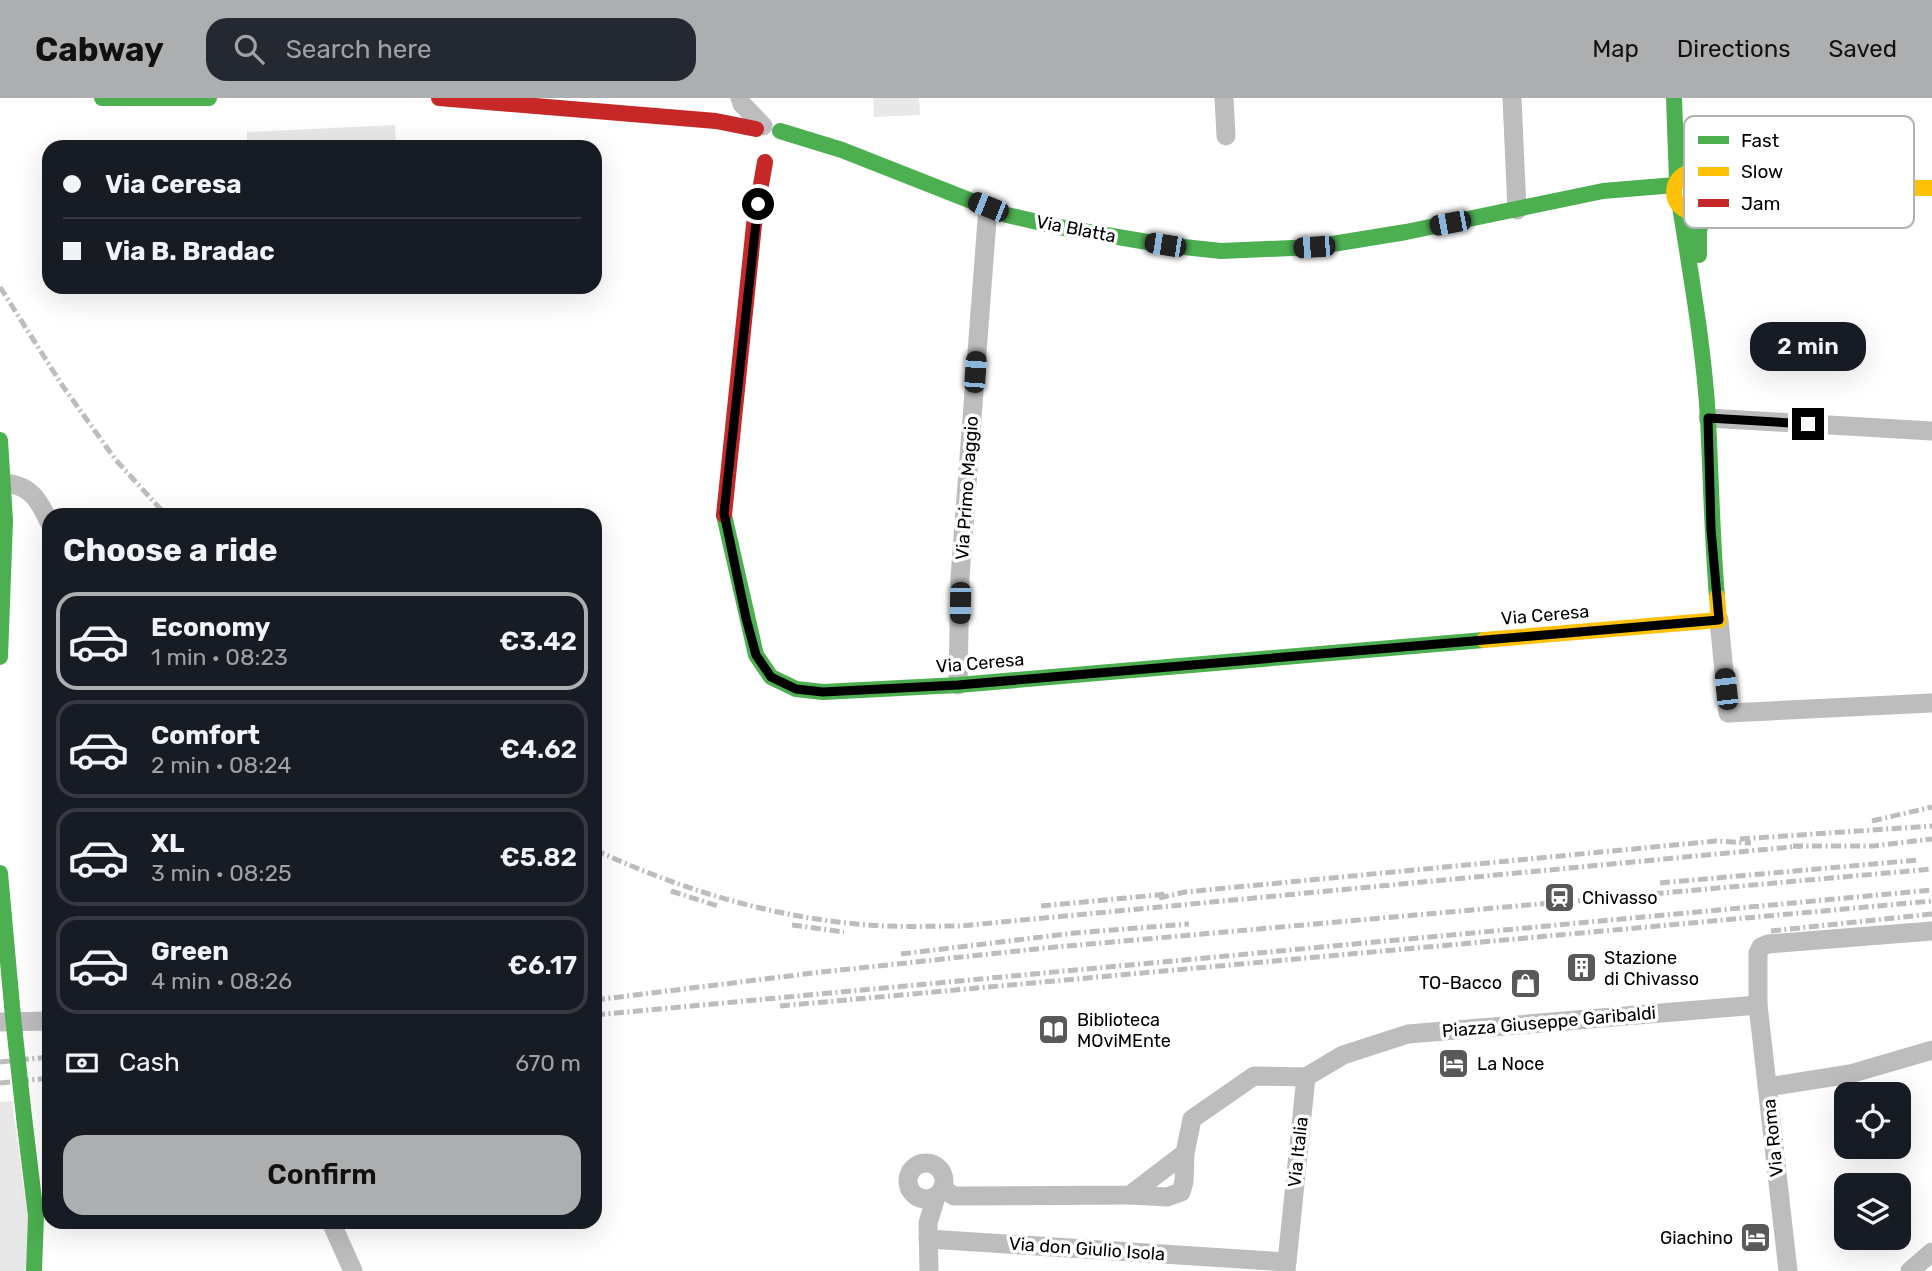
<!DOCTYPE html>
<meta charset="utf-8">
<style>
:root{--surface:#171b24;--page:#242831;--text:#f1f3f6;--muted:#9ea1a6;--line:#363941;--accent:#adaeaf}
body{margin:0;font-family:Rubik,sans-serif;background:var(--page);color:var(--text);height:100vh;display:flex;flex-direction:column;font-size:26px;white-space:nowrap}
*{box-sizing:border-box;margin:0}
p{font-size:23px;color:var(--muted)}
.icon{flex:none;width:38px;height:38px;fill:none;stroke:currentColor;stroke-width:2;stroke-linecap:round;stroke-linejoin:round}
.map{position:relative;flex:1;overflow:hidden}
.sheet{position:absolute;left:42px;top:410px;width:560px;height:721px;display:flex;flex-direction:column;background:var(--surface);border-radius:21px;box-shadow:0 7px 28px #0002}
.sheet>*{flex:none}
.hud{position:absolute;left:42px;top:42px;width:560px;height:154px;border-radius:21px;box-shadow:0 7px 28px #0002;display:grid;align-content:center;height:154px;padding:0 21px;background:var(--surface)}
.buttons{position:absolute;left:1834px;top:984px;display:grid;gap:14px}
.buttons a{display:grid;place-items:center;width:77px;height:77px;border-radius:14px;background:var(--surface);box-shadow:0 7px 28px #0002;font-size:35px}
.end{position:absolute;width:32px;height:32px;margin:-16px;border:9px solid #000;background:#fff;box-shadow:0 0 0 4px #fff}
.from{border-radius:50%}
.bubble{position:absolute;height:49px;border-radius:21px;background:var(--surface);box-shadow:0 7px 28px #0002;font-size:23px;font-weight:600;line-height:49px;text-align:center}
.car{position:absolute;width:21px;height:42px;margin:-21px -10px;border-radius:9px;box-shadow:0 0 5px 2px #0007;background:linear-gradient(#222 24%,#8ab4d8 0 40%,#222 0 76%,#8ab4d8 0 86%,#222 0)}
.hud b{display:flex;align-items:center;gap:24px;height:66px;font-size:26px}
.hud b+b{border-top:2px solid var(--line)}
.hud i{width:18px;height:18px;background:var(--text)}
ul{padding:0;list-style:none}
li{display:flex;align-items:center;gap:21px;height:98px;margin:0 14px 10px;padding:0 7px;border:4px solid var(--line);border-radius:21px}
li div{flex:1}
li b{display:block;font-size:26px}
li em{font-style:normal;font-weight:600}
li.current{border-color:var(--accent)}
li>.icon{width:63px;height:63px;stroke-width:1.5}
h2{padding:0 21px;font-size:32px;line-height:84px}
.pay{display:flex;align-items:center;gap:18px;height:77px;padding:0 21px;font-size:26px}
.pay p{margin-inline-start:auto}
.action{display:flex;gap:14px;margin-top:auto;padding:14px 21px}
.action a{flex:1;height:80px;border-radius:21px;background:var(--accent);color:#111;font-size:28px;font-weight:600;line-height:80px;text-align:center}
header{display:flex;align-items:center;gap:42px;box-sizing:border-box;height:98px;padding:0 35px;background:var(--accent);color:#111}
header strong{font-size:33px}
nav{display:flex;gap:38px;margin-inline-start:auto;font-size:24px}
.search{width:490px;height:63px;background:var(--page);display:flex;align-items:center;gap:18px;box-sizing:border-box;padding:0 24px;border-radius:21px;color:var(--muted);font-size:26px}
.map>svg:first-child{display:block}
.green{fill:#e8e8e8}
.lines{fill:none;stroke-linecap:round;stroke-linejoin:round}
.street{stroke:#bdbdbd;stroke-width:19}
.fast{stroke:#4caf50;stroke-width:16}
.slow{stroke:#ffc107;stroke-width:16}
.jam{stroke:#c62828;stroke-width:16}
.rail{stroke:#bdbdbd;stroke-width:5;stroke-dasharray:10 3.5 2 3.5;stroke-linecap:butt}
.fast-bridge{stroke:#4caf50;stroke-width:16}
.route{stroke:#000;stroke-width:9}
.labels{text-anchor:middle;dominant-baseline:central;stroke-width:7;stroke-linejoin:round;paint-order:stroke}
.street-label{font-size:18px;fill:#000;stroke:#fff}
.poi-label{font-size:18px;fill:#000;stroke:#fff;text-anchor:start}
.key{fill:#fff;stroke:#b2b2b2;stroke-width:2}
.key-label{font-size:19px;fill:#000}
</style>
<header>
<strong>Cabway</strong>
<div class="search"><svg class="icon" aria-label="search" viewBox="0 0 24 24"><circle cx="10" cy="10" r="6"/><path d="M15 15l6 6"/></svg>Search here</div>
<nav><a>Map</a><a>Directions</a><a>Saved</a></nav>
</header>
<div class="map">
<svg width="1932" height="1173" viewBox="0 0 1932 1173">
<rect width="100%" height="100%" fill="#fff"/>
<!-- green -->
<g class="green">
<polygon points="873,0 919,0 920,17 874,19"/>
<polygon points="395,27 396,49 247,49 247,34"/>
<polygon points="12,1003 31,1143 25,1173 0,1173 0,1004"/>
</g>
<g class="lines">
<!-- street -->
<g class="street">
<polyline points="740,0 742,6 763,28"/>
<polyline points="1224,0 1226,38"/>
<polyline points="1512,0 1517,112"/>
<polyline points="1708,320 1932,333"/>
<path d="M6,385C31,388 39,402 49,424"/>
<polyline points="1719,522 1728,615 1932,605"/>
<polyline points="958,587 960,479 988,109"/>
<polyline points="1,924 49,923"/>
<polyline points="1767,989 1850,976 1932,952"/>
<circle cx="926" cy="1083" r="18"/>
<polyline points="943,1091 954,1098 1130,1097 1185,1055 1192,1021 1254,978 1306,979"/>
<polyline points="1130,1097 1167,1099 1181,1094 1184,1084 1185,1055"/>
<polyline points="331,1124 353,1173"/>
<polyline points="928,1141 1287,1164"/>
<polyline points="929,1173 928,1125 936,1099"/>
<polyline points="1286,1173 1306,979 1343,957 1408,936 1758,907"/>
<polyline points="1788,1173 1758,907 1758,855 1761,849 1768,846 1932,833"/>
<polyline points="1910,1173 1932,1154"/>
</g>
<!-- fast -->
<g class="fast">
<polyline points="102,0 209,0"/>
<polyline points="1674,0 1677,83"/>
<polyline points="780,33 842,52 1007,117 1059,129 1165,147 1221,153 1314,149 1406,134 1603,93 1675,87"/>
<path d="M1680,108C1691,179 1704,250 1708,321C1711,381 1712,439 1717,499"/>
<polyline points="1699,157 1699,133 1705,111"/>
<polyline points="0,342 5,423 0,559"/>
<polyline points="724,417 756,557 771,579 796,591 823,594 958,587 1484,542"/>
<polyline points="0,775 13,919"/>
<polyline points="24,1019 36,1118 34,1173"/>
</g>
<!-- slow -->
<g class="slow">
<circle cx="1694" cy="94" r="20"/>
<polyline points="1708,80 1825,89 1932,90"/>
<polyline points="1484,542 1719,522 1717,499"/>
</g>
<!-- jam -->
<g class="jam">
<polyline points="439,0 716,23 756,31"/>
<polyline points="724,417 754,127 765,64"/>
</g>
<!-- rail -->
<g class="rail">
<polyline points="0,189 62,287 115,361 165,416"/>
<polyline points="1872,723 1932,709"/>
<polyline points="1740,741 1932,728"/>
<polyline points="1793,748 1873,748 1932,741"/>
<path d="M595,752C686,794 784,823 884,828C909,829 935,828 960,828L1801,748"/>
<polyline points="1660,785 1918,762"/>
<polyline points="671,793 718,808"/>
<polyline points="1159,800 1185,794 1716,743 1751,745"/>
<polyline points="1041,808 1168,796"/>
<polyline points="792,827 844,834"/>
<polyline points="1771,833 1932,816"/>
<polyline points="901,856 1075,835 1189,826"/>
<polyline points="595,902 813,875 1045,850 1932,771"/>
<polyline points="780,908 1932,803"/>
<polyline points="595,917 1932,792"/>
<polyline points="0,964 49,959"/>
<polyline points="0,985 49,980"/>
</g>
<!-- fast-bridge -->
<polyline class="fast-bridge" points="13,919 24,1019"/>
</g>
<g class="lines">
<!-- route -->
<polyline class="route" points="758,106 724,415 746,520 756,557 771,579 796,591 823,594 958,587 1719,522 1711,431 1708,320 1808,326"/>
</g>
<!-- icons -->
<defs>
<symbol id="station-square" viewBox="-11 -11 22 22"><rect x="-9" y="-9" width="18" height="18" rx="4" fill="#595959" stroke="#fff"/><path d="M-3-6H3Q5-6 5-4V2Q5 4 3 4L4.5 6H3L1.5 4h-3L-3 6H-4.5L-3 4Q-5 4-5 2V-4Q-5-6-3-6ZM-3.5-4v3h7v-3ZM-3.5 1v1.5H-2V1ZM2 1v1.5H3.5V1Z" fill="#fff"/></symbol>
<symbol id="building-square" viewBox="-11 -11 22 22"><rect x="-9" y="-9" width="18" height="18" rx="4" fill="#595959" stroke="#fff"/><path d="M-4-6H4V6H1V3H-1V6H-4ZM-2.5-4.3h1.7v1.8h-1.7ZM.8-4.3h1.7v1.8H.8ZM-2.5-1h1.7V.8h-1.7ZM.8-1h1.7V.8H.8Z" fill="#fff"/></symbol>
<symbol id="shop-square" viewBox="-11 -11 22 22"><rect x="-9" y="-9" width="18" height="18" rx="4" fill="#595959" stroke="#fff"/><path d="M-5-2.5h2.3a2.7 3.5 0 0 1 5.4 0H5L5.5 6h-11ZM-1.5-2.5h3a1.5 2.3 0 0 0-3 0Z" fill="#fff"/></symbol>
<symbol id="library-square" viewBox="-11 -11 22 22"><rect x="-9" y="-9" width="18" height="18" rx="4" fill="#595959" stroke="#fff"/><path d="M-6-4Q-3-5.5-.7-3.5V5Q-3 3-6 4ZM6-4Q3-5.5 .7-3.5V5Q3 3 6 4Z" fill="#fff"/></symbol>
<symbol id="hotel-square" viewBox="-11 -11 22 22"><rect x="-9" y="-9" width="18" height="18" rx="4" fill="#595959" stroke="#fff"/><path d="M-6-4.5h1.5V1H6V5H4.5V3h-9V5H-6ZM-4 0a1.8 1.8 0 1 1 3.6 0ZM.5 0V-2.5h3Q6-2.5 6 0Z" fill="#fff"/></symbol>
</defs>
<g fill-rule="evenodd">
<use href="#station-square" x="1542" y="782" width="35" height="35"/>
<use href="#building-square" x="1564" y="852" width="35" height="35"/>
<use href="#shop-square" x="1508" y="868" width="35" height="35"/>
<use href="#library-square" x="1036" y="914" width="35" height="35"/>
<use href="#hotel-square" x="1436" y="948" width="35" height="35"/>
<use href="#hotel-square" x="1738" y="1122" width="35" height="35"/>
</g>
<g class="labels">
<!-- street labels -->
<g class="street-label">
<text transform="translate(1076 131) rotate(11)">Via Blatta</text>
<text transform="translate(967 390) rotate(-86)">Via Primo Maggio</text>
<text transform="translate(1545 517) rotate(-5)">Via Ceresa</text>
<text transform="translate(980 565) rotate(-5)">Via Ceresa</text>
<text transform="translate(1549 924) rotate(-5)">Piazza Giuseppe Garibaldi</text>
<text transform="translate(1773 1040) rotate(-96)">Via Roma</text>
<text transform="translate(1298 1054) rotate(-84)">Via Italia</text>
<text transform="translate(1087 1151) rotate(4)">Via don Giulio Isola</text>
</g>
<!-- poi labels -->
<g class="poi-label">
<text x="1582" y="800">Chivasso</text>
<text x="1604" y="860">Stazione<tspan x="1604" dy="21">di Chivasso</tspan></text>
<text x="1502" y="885" text-anchor="end">TO-Bacco</text>
<text x="1077" y="922">Biblioteca<tspan x="1077" dy="21">MOviMEnte</tspan></text>
<text x="1477" y="966">La Noce</text>
<text x="1733" y="1140" text-anchor="end">Giachino</text>
</g>
</g>
<!-- legend -->
<rect x="1684" y="18" width="230" height="112" rx="10" class="key"/>
<rect x="1698" y="38" width="31" height="8" fill="#4caf50"/>
<rect x="1698" y="69" width="31" height="9" fill="#ffc107"/>
<rect x="1698" y="101" width="31" height="8" fill="#c62828"/>
<g class="key-label">
<text x="1741" y="49">Fast</text>
<text x="1741" y="80">Slow</text>
<text x="1741" y="112">Jam</text>
</g>
</svg>
<div class="buttons">
<a><svg class="icon" aria-label="locate" viewBox="0 0 24 24"><circle cx="12" cy="12" r="6"/><path d="M12 2v4M12 18v4M2 12h4M18 12h4"/></svg></a>
<a><svg class="icon" aria-label="layers" viewBox="0 0 24 24"><path d="M12 4l9 5-9 5-9-5zM3 14l9 5 9-5"/></svg></a>
</div>
<i class="end from" style="left:758px;top:106px"></i>
<i class="end" style="left:1808px;top:326px"></i>
<div class="bubble" style="left:1750px;top:224px;width:116px">2 min</div>
<i class="car" style="left:988px;top:109px;rotate:292deg"></i>
<i class="car" style="left:1450px;top:125px;rotate:259deg"></i>
<i class="car" style="left:1165px;top:147px;rotate:279deg"></i>
<i class="car" style="left:1314px;top:149px;rotate:266deg"></i>
<i class="car" style="left:975px;top:274px;rotate:4deg"></i>
<i class="car" style="left:960px;top:505px;rotate:181deg"></i>
<i class="car" style="left:1726px;top:591px;rotate:354deg"></i>
<div class="hud">
<b><i class="from"></i>Via Ceresa</b>
<b><i></i>Via B. Bradac</b>
</div>
<section class="sheet">
<h2>Choose a ride</h2>
<ul>
<li class="current"><svg class="icon" aria-label="car" viewBox="0 0 24 24"><path d="M5 17H2v-5l4-1 3-4h7l3 4 3 1v5h-3M9 17h6M6 11h13"/><circle cx="7" cy="17" r="2"/><circle cx="17" cy="17" r="2"/></svg><div><b>Economy</b><p>1 min · 08:23</p></div><em>€3.42</em></li>
<li><svg class="icon" aria-label="car" viewBox="0 0 24 24"><path d="M5 17H2v-5l4-1 3-4h7l3 4 3 1v5h-3M9 17h6M6 11h13"/><circle cx="7" cy="17" r="2"/><circle cx="17" cy="17" r="2"/></svg><div><b>Comfort</b><p>2 min · 08:24</p></div><em>€4.62</em></li>
<li><svg class="icon" aria-label="car" viewBox="0 0 24 24"><path d="M5 17H2v-5l4-1 3-4h7l3 4 3 1v5h-3M9 17h6M6 11h13"/><circle cx="7" cy="17" r="2"/><circle cx="17" cy="17" r="2"/></svg><div><b>XL</b><p>3 min · 08:25</p></div><em>€5.82</em></li>
<li><svg class="icon" aria-label="car" viewBox="0 0 24 24"><path d="M5 17H2v-5l4-1 3-4h7l3 4 3 1v5h-3M9 17h6M6 11h13"/><circle cx="7" cy="17" r="2"/><circle cx="17" cy="17" r="2"/></svg><div><b>Green</b><p>4 min · 08:26</p></div><em>€6.17</em></li>
</ul>
<div class="pay"><svg class="icon" aria-label="cash" viewBox="0 0 24 24"><path d="M3 7h18v10H3z"/><circle cx="12" cy="12" r="2"/></svg>Cash<p>670 m</p></div>
<div class="action"><a>Confirm</a></div>
</section>
</div>
